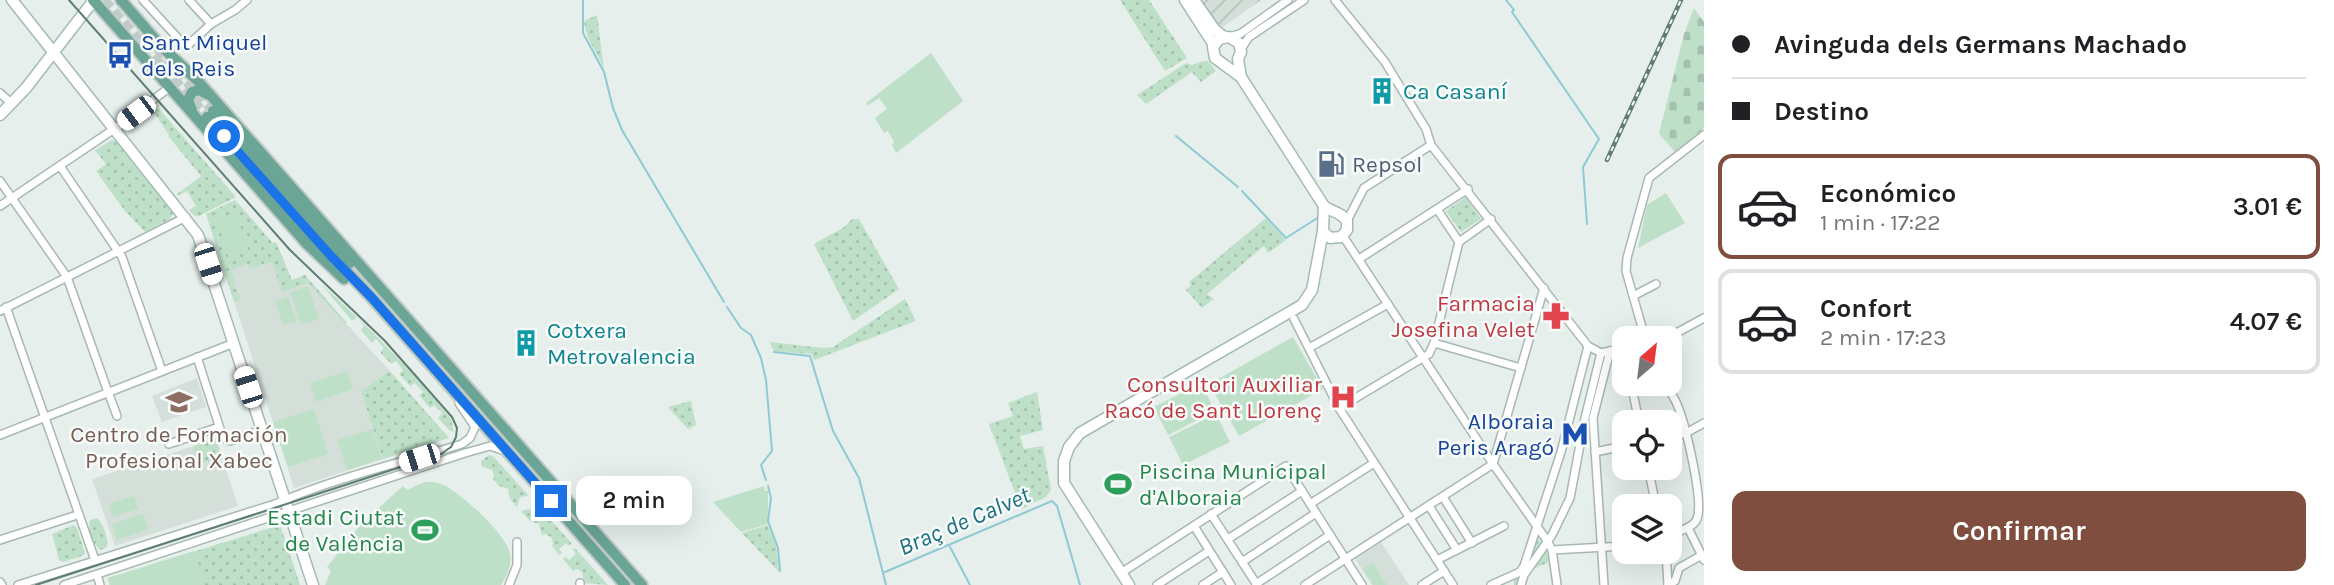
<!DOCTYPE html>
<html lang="es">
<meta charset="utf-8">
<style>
:root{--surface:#fff;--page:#f2f2f2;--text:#202124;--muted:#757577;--line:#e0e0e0;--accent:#7f4e3f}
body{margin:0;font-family:Karla,sans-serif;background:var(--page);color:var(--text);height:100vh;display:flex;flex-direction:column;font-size:26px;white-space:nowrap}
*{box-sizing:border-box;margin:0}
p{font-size:23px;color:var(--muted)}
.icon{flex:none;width:38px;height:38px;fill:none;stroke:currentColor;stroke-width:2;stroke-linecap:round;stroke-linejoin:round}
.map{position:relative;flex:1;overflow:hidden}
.side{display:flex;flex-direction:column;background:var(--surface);width:630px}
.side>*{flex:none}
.top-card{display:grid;align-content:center;height:154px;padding:0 28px;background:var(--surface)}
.needle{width:46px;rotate:28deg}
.fabs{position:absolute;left:1612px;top:326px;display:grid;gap:14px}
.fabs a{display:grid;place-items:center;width:70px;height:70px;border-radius:14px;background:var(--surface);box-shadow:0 7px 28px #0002;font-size:35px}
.end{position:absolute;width:32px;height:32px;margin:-16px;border:9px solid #1a73e8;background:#fff;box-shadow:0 0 0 4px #fff}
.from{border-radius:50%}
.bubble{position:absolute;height:49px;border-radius:14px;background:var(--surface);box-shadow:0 7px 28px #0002;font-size:23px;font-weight:600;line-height:49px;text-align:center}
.car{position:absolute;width:21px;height:42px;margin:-21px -10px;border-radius:9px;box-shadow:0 0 5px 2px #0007;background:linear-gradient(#fff 24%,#345 0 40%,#fff 0 76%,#345 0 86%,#fff 0)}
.top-card b{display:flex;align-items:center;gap:24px;height:66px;font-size:26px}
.top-card b+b{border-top:2px solid var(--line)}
.top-card i{width:18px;height:18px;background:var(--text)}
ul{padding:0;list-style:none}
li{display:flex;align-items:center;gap:21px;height:105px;margin:0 14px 10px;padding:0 14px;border:4px solid var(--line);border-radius:14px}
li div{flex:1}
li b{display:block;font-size:26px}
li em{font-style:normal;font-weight:600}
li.current{border-color:var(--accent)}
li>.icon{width:63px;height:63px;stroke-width:1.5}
.cta{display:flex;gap:14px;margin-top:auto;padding:14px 28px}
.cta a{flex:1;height:80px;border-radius:14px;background:var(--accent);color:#fff;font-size:28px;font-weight:600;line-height:80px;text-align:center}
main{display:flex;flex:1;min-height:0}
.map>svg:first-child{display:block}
.built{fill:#d4dfda}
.industrial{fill:url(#industrial-furrows)}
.grass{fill:url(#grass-dots)}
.cemetery{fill:url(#cemetery-stones)}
.garden{fill:#bfe0c8}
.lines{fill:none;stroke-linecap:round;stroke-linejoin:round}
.stream{stroke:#8ec9d4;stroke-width:2}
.primary-tunnel{stroke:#bfccc8;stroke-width:10;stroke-dasharray:10 5;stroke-linecap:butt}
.street-casing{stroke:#a8b8b2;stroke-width:10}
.secondary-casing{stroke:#a4bbb3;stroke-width:13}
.primary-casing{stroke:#c2cac8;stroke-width:14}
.street{stroke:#fff;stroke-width:7}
.secondary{stroke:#fff;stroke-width:10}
.primary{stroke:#6aa596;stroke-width:10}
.tram{stroke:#5f7d75;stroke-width:2}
.rail-casing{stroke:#5f7d75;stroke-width:4.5}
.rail{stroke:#f7fbf9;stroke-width:2;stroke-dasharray:5;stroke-linecap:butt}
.route{stroke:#1a73e8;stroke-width:9}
.labels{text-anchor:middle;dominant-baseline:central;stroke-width:5;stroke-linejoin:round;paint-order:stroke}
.transit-label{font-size:23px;fill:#164399;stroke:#f7fbf9;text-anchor:start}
.culture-label{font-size:23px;fill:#0d838f;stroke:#f7fbf9;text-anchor:start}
.service-label{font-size:23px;fill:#4e5e75;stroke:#f7fbf9;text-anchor:start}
.health-label{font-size:23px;fill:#be3a42;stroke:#f7fbf9;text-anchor:end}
.education-label{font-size:23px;fill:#785e54;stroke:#f7fbf9}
.leisure-label{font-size:23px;fill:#27864d;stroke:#f7fbf9;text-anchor:start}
.water-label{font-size:24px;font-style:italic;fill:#1c6f80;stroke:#f7fbf9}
</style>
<main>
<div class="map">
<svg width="1704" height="585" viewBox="0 0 1704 585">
<defs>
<pattern id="industrial-furrows" width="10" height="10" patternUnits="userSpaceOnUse" patternTransform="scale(1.75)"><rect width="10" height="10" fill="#d4dfda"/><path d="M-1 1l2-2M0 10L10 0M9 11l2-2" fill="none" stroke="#b6c1bc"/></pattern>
<pattern id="grass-dots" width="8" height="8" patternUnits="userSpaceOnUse" patternTransform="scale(1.75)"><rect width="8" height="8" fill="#bfe0c8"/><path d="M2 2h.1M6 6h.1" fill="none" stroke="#a4c1ad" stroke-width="1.8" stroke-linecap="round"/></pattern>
<pattern id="cemetery-stones" width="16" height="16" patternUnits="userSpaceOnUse" patternTransform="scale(1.75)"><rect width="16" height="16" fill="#bfe0c8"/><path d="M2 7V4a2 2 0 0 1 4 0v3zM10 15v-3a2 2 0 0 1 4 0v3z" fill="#a4c1ad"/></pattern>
</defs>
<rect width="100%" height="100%" fill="#e6efeb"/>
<!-- built -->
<g class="built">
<polygon points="235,200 273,243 276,242 292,280 302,276 390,371 361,391 383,459 294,488 206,214"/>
<polygon points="197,378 206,407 162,422 152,396"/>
<polygon points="216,439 238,506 115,546 92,479"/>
<polygon points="1381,542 1409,585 1372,585 1355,559"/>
</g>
<!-- industrial -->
<polygon class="industrial" points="1201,0 1261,0 1223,27 1217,25"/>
<!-- grass -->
<g class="grass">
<polygon points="1120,0 1149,0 1187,58 1165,71"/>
<path d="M597,15L604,69C596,49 587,43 584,21Z"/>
<polygon points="1203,61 1208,61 1216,71 1201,82 1192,72 1146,104 1137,95 1186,63 1192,65"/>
<polygon points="158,108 236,197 199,216 195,216 189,210 196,206 187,191 178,196 177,194 201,176 168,136 169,135 153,111"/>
<polygon points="112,140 115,141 173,213 170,219 145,232 125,211 96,171 106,164 95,150"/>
<polygon points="1466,197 1481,219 1461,232 1446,211"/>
<polygon points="235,200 273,243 276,242 292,280 305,275 347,323 344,323 308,283 282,292 272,262 250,269 247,264 231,270 240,300 234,302 206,214"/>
<polygon points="1266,218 1286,240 1268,253 1264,246 1207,294 1214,299 1202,308 1186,290 1191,285 1189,282"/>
<polygon points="852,219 859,219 899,289 853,321 814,244 843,228"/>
<path d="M321,284C368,326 412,370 451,419L454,432L449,430L438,418L442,413L434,405L430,408L419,395L423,392L415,383L410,386L399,374L403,370L396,361L391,364L380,352L384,348L376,339L372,343L361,330L364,326L357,317L352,321Z"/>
<polygon points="905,299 916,321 814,360 810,350 811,354 774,351 769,342 823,348 833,347"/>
<polygon points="390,371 449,438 383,459 361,391"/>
<polygon points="1037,392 1043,430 1020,436 1024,449 1043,446 1051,490 1046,497 1021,509 989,424 1013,416 1008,403"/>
<polygon points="691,401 696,425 688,429 668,407"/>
<polygon points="216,439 222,457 199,464 193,446"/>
<polygon points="489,455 493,456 529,496 520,497 517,507 510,499 508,489 499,486 493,479 494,476 492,470 481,466 481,461"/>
<polygon points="601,476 624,480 631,486 631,493 628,496 629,493 627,490 622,494 618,490 605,503 600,499 605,494 595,484"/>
<polygon points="533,500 572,544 569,546 566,543 559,549 562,553 559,555 552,546 553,543 551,537 545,534 542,535 539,524 530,521 521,511 531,509"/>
<path d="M97,518C103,523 109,540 107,547L101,550C93,546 87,528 90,520Z"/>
<polygon points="74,525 77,528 85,553 82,556 63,562 59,560 52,534"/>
<polygon points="280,525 300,585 110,585 108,578"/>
<polygon points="768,525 776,544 779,572 742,533"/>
<polygon points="1536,536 1546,549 1549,562 1533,569 1523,585 1514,585 1513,578 1520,574"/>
<polygon points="575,548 608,585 584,583 582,572 577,569 573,571 563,559 566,557 569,560 576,554 573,550"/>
</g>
<!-- cemetery -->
<polygon class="cemetery" points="1694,8 1704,22 1704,128 1676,153 1659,134 1684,34"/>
<!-- garden -->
<g class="garden">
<polygon points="931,53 963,101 896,153 892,145 894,142 888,131 884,133 875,118 887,109 879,98 867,106 866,103"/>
<polygon points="1666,193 1685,223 1638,248 1647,205"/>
<polygon points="236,212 249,252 229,258 217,219"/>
<polygon points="308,286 319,319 301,324 290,292"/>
<polygon points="288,297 297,321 283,325 275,301"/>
<polygon points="1293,337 1323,389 1239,436 1209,384"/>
<polygon points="347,371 353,389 316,402 310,383"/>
<polygon points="1201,383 1215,411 1168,435 1154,407"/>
<polygon points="314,409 328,454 288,467 273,422"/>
<polygon points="1216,414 1230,442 1183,465 1169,437"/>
<polygon points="373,429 382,459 347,470 337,440"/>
<path d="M424,482C432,482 439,482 446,486C464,497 506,533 510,554C512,566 507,575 501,585H325L331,571L327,567L362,523L403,486L407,490Z"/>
<polygon points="764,486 765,491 768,491 768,524 741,532 713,502"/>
<polygon points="134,496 139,509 113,517 109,504"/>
<polygon points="143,514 149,529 117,540 112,524"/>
<polygon points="194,551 205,585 110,585 108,578"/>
<polygon points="1373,563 1387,585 1373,585 1363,569"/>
</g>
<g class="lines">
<!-- stream -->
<g class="stream">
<polyline points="583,0 583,33 604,72 613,108 622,130 724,302"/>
<polyline points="1506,0 1514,10 1512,12 1599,139 1583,167 1587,224"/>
<polyline points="1176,136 1238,187"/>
<polyline points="1242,191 1286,238 1319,217"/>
<polyline points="727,307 741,328 751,335 761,358 766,380 772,451 761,465 766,480"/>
<polyline points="774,352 810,356 833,431 859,478 886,585"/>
<polyline points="768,486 771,498 768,521 778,548 780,571"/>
<polyline points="950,547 970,585"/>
<polyline points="885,572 1052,501 1057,506 1080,585"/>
</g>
<!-- primary-tunnel -->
<g class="primary-tunnel">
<polyline points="104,0 207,117"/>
<polyline points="157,48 213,111"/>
</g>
<defs>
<g id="street">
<polyline points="143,0 186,47 211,24 235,10 247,0"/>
<polyline points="189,0 211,24"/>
<polyline points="1335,0 1385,62 1426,129 1431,145 1588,346 1601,353 1624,348"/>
<polyline points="1229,37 1240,34 1288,0"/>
<polyline points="1241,49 1249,37 1304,0"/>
<polyline points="0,93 12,104"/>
<polyline points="60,166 122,257 162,371"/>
<polyline points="0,181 67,277 108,392"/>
<polyline points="0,206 120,125 170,87"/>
<polyline points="1437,209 1459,242"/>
<polyline points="1347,221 1364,188 1431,145"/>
<polyline points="1343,236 1493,464 1548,542 1552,550 1557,585"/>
<polyline points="1359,259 1468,189"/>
<polyline points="1633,296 1656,284"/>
<polyline points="6,307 95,560"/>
<polyline points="0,311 186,217"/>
<polyline points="1294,319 1339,408 1453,585"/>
<polyline points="1645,338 1626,271 1627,258 1649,178 1704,135"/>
<polyline points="1667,338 1704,318"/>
<polyline points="1434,343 1521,368"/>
<polyline points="1309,348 1388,304"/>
<polyline points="197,357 223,438 230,441 262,430"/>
<polyline points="1631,383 1639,422"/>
<path d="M1665,383C1669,389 1673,396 1676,402C1685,421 1704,501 1697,519C1693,528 1679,531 1670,535"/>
<polyline points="110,397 117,416"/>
<polyline points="1339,408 1429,354 1434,343 1459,242 1491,219"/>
<polyline points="0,435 234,343"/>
<polyline points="1670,437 1686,433 1704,423"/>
<polyline points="169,444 219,427"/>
<polyline points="1595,452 1624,446"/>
<polyline points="1648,467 1656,506"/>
<polyline points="1443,497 1472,543"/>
<polyline points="1310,504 1374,463"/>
<polyline points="1429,506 1457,550"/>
<polyline points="1211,514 1257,585"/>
<polyline points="1194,526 1231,585"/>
<polyline points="1688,528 1704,560"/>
<polyline points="1228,539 1302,491"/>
<polyline points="0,540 74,516"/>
<polyline points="1552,550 1624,546"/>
<polyline points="1666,551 1668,585"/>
<polyline points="1437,560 1504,526"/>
<polyline points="1242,562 1316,513"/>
<polyline points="1121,573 1286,466 1362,585"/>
<polyline points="97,575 100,585"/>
<polyline points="0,582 2,585"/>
<polyline points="1256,584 1330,535"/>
<path d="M18,585L275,504C335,478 400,463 462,444L470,438L475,427L459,403"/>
<polyline points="64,585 465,453 490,446 502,450"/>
<polyline points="509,585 517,565 517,542"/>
<polyline points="580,585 580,583"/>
<polyline points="1157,585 1209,551"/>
<polyline points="1203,585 1223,572"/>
<polyline points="1305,585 1493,464 1544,288"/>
<polyline points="1422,585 1444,571"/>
<polyline points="1491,585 1520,572 1524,566 1561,452 1588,346"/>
<polyline points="1521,585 1524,575 1552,535 1570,498 1585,418 1601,353"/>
<polyline points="1604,585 1593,418 1610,351"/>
<polyline points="1668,585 1675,581 1679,568 1702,555"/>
</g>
<g id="secondary">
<polyline points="12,0 198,235 313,585"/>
<polyline points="1185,0 1214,45"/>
<polyline points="1194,0 1215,30 1224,37"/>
<path d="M1241,77L1238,59L1241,52L1239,43L1229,37L1219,39L1213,47L1215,58L1241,77L1324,206C1331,212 1342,212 1347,221V230L1341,237L1330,238L1323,231"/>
<polyline points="0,115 26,88 94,0"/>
<polyline points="1129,585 1064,483 1064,461 1069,447 1080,433 1302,305 1312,290 1323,231 1324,206"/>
</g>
<g id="primary">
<polyline points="93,0 306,243 344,279"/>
<polyline points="121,0 160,45 197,80 642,585"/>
<polyline points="192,110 188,100 192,92 199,90 207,94"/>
<polyline points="213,111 350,263"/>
<polyline points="207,117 292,214 372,298 625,585"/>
</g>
</defs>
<!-- street casing -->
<use href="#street" class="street-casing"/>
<!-- secondary casing -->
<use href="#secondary" class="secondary-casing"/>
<!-- primary casing -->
<use href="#primary" class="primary-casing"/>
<!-- street -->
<use href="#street" class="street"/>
<!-- secondary -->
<use href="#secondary" class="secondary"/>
<!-- primary -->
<use href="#primary" class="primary"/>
<!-- tram -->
<polyline class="tram" points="36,585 441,454 451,447 456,437 457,428 452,417 385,341 290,250 69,0"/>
<defs>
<polyline id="rail" points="1607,160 1681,0"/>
</defs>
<!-- rail casing -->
<use href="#rail" class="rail-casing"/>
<!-- rail -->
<use href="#rail" class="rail"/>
</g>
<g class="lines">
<!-- route -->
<polyline class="route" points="224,136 330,255 372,298 551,501"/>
</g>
<!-- icons -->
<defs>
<symbol id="bus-bare" viewBox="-9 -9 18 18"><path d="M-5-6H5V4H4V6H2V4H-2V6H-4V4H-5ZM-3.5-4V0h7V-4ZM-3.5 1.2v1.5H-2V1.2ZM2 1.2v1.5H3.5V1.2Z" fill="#1a4fb4" stroke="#f7fbf9" stroke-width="2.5" paint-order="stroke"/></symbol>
<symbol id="building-bare" viewBox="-9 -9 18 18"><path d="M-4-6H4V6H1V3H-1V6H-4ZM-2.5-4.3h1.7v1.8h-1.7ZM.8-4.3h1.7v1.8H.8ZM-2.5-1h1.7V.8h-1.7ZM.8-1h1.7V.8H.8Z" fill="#0f9aa8" stroke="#f7fbf9" stroke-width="2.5" paint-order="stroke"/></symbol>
<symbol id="fuel-bare" viewBox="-9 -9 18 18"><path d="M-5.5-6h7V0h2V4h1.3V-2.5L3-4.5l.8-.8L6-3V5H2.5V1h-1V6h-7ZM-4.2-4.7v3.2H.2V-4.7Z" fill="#5c6f8a" stroke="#f7fbf9" stroke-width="2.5" paint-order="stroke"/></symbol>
<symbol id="pharmacy-bare" viewBox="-9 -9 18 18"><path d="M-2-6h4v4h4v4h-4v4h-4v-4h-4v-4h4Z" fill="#e0444e" stroke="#f7fbf9" stroke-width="2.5" paint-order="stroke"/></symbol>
<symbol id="hospital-bare" viewBox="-9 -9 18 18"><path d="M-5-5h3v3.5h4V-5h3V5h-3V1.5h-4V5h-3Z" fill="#e0444e" stroke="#f7fbf9" stroke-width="2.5" paint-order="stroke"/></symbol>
<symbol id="university-bare" viewBox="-9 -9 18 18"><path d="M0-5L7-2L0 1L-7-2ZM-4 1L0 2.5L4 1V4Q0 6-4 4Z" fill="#8d6e63" stroke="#f7fbf9" stroke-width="2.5" paint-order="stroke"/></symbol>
<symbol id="metro-bare" viewBox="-9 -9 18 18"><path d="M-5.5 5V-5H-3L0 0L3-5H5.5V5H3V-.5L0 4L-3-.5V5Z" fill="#1a4fb4" stroke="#f7fbf9" stroke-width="2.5" paint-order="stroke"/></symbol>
<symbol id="stadium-bare" viewBox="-9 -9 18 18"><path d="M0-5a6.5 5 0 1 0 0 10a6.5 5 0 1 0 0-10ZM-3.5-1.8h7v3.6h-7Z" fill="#2e9e5b" stroke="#f7fbf9" stroke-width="2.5" paint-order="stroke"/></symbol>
</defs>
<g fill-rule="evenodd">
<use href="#bus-bare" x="101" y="36" width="38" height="38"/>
<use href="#building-bare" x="1363" y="72" width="38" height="38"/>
<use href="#fuel-bare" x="1312" y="145" width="38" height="38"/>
<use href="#pharmacy-bare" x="1537" y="297" width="38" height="38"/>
<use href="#building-bare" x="507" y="324" width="38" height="38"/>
<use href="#hospital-bare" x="1324" y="378" width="38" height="38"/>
<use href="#university-bare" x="160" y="383" width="38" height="38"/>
<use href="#metro-bare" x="1556" y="415" width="38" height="38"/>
<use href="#stadium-bare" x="1099" y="465" width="38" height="38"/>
<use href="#stadium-bare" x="406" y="511" width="38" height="38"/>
</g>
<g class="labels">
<!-- transit labels -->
<g class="transit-label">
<text x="141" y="42">Sant Miquel<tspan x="141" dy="26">dels Reis</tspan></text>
<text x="1554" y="421" text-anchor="end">Alboraia<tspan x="1554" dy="26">Peris Aragó</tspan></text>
</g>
<!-- culture labels -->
<g class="culture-label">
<text x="1403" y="91">Ca Casaní</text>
<text x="547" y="330">Cotxera<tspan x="547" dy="26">Metrovalencia</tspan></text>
</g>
<!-- service labels -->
<g class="service-label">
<text x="1352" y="164">Repsol</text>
</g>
<!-- health labels -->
<g class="health-label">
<text x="1535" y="303">Farmacia<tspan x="1535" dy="26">Josefina Velet</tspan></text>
<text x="1322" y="384">Consultori Auxiliar<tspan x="1322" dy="26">Racó de Sant Llorenç</tspan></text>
</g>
<!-- education labels -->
<g class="education-label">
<text x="179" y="434">Centro de Formación<tspan x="179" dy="26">Profesional Xabec</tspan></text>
</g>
<!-- leisure labels -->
<g class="leisure-label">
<text x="1139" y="471">Piscina Municipal<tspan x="1139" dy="26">d'Alboraia</tspan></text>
<text x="404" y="517" text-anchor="end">Estadi Ciutat<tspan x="404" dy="26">de València</tspan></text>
</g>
<!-- water labels -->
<g class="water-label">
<text transform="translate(964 521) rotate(-23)">Braç de Calvet</text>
</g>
</g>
</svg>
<div class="fabs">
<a><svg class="needle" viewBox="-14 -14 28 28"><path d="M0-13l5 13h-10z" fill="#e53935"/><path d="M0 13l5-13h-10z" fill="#757577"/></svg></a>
<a><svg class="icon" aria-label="locate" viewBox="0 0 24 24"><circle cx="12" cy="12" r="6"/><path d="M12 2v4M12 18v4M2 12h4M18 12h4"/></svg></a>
<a><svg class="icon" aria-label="layers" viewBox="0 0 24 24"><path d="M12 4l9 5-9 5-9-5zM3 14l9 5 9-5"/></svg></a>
</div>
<i class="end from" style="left:224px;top:136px"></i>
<i class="end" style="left:551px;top:501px"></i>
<div class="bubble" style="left:576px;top:476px;width:116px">2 min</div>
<i class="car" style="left:136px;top:113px;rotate:233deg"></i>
<i class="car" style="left:208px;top:264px;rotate:162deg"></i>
<i class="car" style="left:248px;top:387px;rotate:342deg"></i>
<i class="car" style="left:419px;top:458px;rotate:252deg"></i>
</div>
<section class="side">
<div class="top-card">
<b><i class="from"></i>Avinguda dels Germans Machado</b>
<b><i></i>Destino</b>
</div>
<ul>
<li class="current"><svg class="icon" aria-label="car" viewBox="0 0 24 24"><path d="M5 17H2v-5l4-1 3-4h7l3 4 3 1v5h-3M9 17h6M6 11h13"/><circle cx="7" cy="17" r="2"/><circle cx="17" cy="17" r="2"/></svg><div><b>Económico</b><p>1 min · 17:22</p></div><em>3.01 €</em></li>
<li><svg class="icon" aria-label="car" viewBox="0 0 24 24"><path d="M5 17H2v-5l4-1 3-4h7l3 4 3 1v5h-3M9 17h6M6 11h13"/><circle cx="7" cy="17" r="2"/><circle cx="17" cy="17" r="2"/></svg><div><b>Confort</b><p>2 min · 17:23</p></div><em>4.07 €</em></li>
</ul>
<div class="cta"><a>Confirmar</a></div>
</section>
</main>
